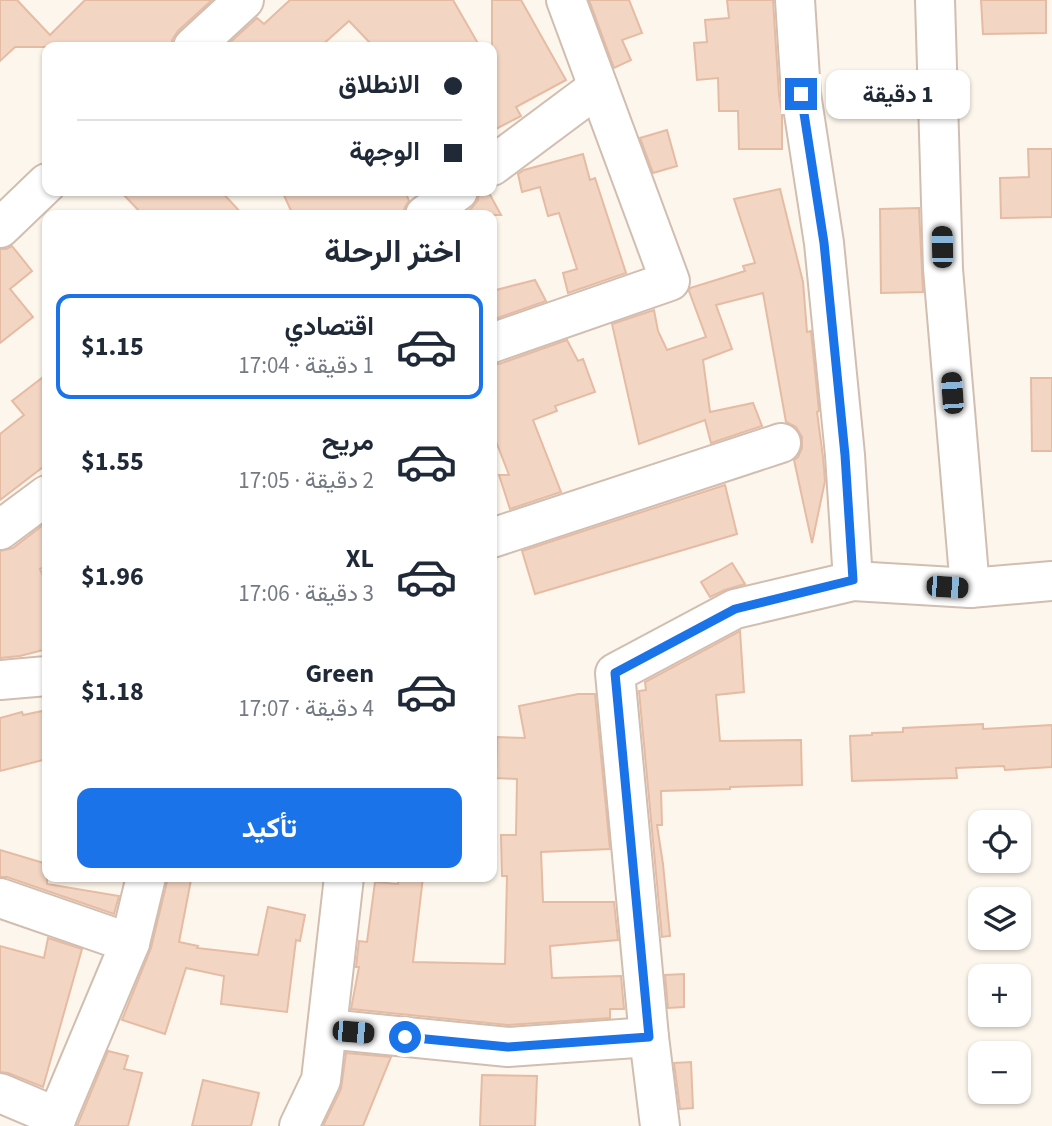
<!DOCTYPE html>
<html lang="ar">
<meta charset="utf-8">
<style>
:root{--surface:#fff;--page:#f2f2f3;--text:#1f2937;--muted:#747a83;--line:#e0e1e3;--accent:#1a73e8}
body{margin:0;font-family:"Source Sans 3",Vazirmatn,sans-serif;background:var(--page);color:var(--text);direction:rtl;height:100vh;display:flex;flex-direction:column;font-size:26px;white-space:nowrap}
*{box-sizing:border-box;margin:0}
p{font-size:23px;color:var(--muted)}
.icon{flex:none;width:38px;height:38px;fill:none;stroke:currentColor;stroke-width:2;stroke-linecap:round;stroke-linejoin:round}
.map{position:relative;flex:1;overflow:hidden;direction:ltr}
.panel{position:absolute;left:42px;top:210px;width:455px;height:672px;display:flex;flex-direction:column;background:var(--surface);border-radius:14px;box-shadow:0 2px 5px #0004;direction:rtl}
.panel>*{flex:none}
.top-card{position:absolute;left:42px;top:42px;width:455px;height:154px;border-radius:14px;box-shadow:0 2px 5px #0004;direction:rtl;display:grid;align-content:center;height:154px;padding:0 35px;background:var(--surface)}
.buttons{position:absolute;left:968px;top:810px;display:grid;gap:14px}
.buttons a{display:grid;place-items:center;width:63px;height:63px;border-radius:14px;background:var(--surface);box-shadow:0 2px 5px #0004;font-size:35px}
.end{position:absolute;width:32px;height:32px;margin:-16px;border:9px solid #1a73e8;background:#fff;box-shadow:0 0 0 4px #fff}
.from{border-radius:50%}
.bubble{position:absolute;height:49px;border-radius:14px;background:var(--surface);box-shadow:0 2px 5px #0004;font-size:23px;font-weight:700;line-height:49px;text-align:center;direction:rtl}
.car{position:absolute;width:21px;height:42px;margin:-21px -10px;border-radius:9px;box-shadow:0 0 5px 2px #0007;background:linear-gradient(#222 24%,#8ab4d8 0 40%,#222 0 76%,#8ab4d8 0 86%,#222 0)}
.top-card b{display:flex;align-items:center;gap:24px;height:66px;font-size:26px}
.top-card b+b{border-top:2px solid var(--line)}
.top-card i{width:18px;height:18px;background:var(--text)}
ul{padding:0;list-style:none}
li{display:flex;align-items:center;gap:21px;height:105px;margin:0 14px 10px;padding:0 21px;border:4px solid transparent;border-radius:14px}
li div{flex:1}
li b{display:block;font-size:26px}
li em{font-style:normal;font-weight:700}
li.on{border-color:var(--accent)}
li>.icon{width:63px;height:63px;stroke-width:1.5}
h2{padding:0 35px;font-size:32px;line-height:84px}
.cta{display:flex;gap:14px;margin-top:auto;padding:14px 35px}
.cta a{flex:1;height:80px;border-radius:14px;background:var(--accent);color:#fff;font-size:28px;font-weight:700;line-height:80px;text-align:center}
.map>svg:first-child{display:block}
.building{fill:#f3d5c3;stroke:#e6bba3;stroke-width:2}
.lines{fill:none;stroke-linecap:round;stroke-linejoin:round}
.minor-casing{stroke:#d1beb0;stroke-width:42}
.minor{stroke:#fff;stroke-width:38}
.route{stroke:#1a73e8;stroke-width:9}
</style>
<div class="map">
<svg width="1052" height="1126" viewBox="0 0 1052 1126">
<rect width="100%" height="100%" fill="#fdf6ec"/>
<!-- building -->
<g class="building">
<polygon points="0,0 17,0 50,35 85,0 212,0 178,31 172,40 172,47 15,47 0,61"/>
<polygon points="290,0 453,0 480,47 374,47 349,21 320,47 225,47 257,18 264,24"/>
<polygon points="492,0 521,0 566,80 516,107 521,116 492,131"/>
<polygon points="589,0 629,0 642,33 622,40 631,60 614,68"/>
<polygon points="727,0 773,0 779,95 782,113 782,149 739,149 738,111 719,111 718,78 697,80 694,43 707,42 705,20 729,18"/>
<polygon points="981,0 1046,0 1046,33 983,34"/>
<polygon points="667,130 677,166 653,173 640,138"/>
<polygon points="1028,149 1052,149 1052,217 1001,218 1000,178 1029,177"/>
<polygon points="583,154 590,180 595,178 626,273 568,293 563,273 577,269 559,213 548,216 540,187 522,192 518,174 524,170"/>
<polygon points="780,189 803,282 807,332 811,331 819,411 817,412 823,457 825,481 812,543 794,460 798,457 802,448 802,437 796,427 786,422 763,293 716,305 732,349 703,360 710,412 753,403 762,426 711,443 705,420 639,444 612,324 654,310 658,331 667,350 706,337 689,291 690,288 745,271 743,266 755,263 734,199"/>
<polygon points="120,191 221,191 243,215 143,215"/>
<polygon points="282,191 405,191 409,201 405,207 403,215 293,215"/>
<polygon points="479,191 488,191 501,215 462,215 471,209 478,200"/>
<polygon points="919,208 923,292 881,293 880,209"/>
<polygon points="12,246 32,271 10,289 33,317 0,343 0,249 6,249"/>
<polygon points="535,280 546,301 492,320 492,291"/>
<polygon points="567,340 578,361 583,359 595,392 555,406 557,411 533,420 561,492 510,509 499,475 509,475 492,431 492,364 499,364"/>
<polygon points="47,374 47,464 0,500 0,434 24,415 12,401"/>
<polygon points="1031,378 1052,378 1052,451 1032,451"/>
<polygon points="725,485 737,534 535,594 522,551"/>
<polygon points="47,522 47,565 40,569 47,585 47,649 20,656 0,658 0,551 13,548"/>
<polygon points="732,563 745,584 725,590 710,597 701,582"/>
<polygon points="740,631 744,692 716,695 720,741 801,740 802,785 730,787 730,789 661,791 662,825 657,825 663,864 670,936 662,937 639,691 646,690 645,682"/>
<polygon points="578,694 595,694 610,849 541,852 543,902 614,902 618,940 550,946 552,978 621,976 624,1009 610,1009 610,1018 508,1025 351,1009 359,967 356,967 359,941 367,942 375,882 398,884 399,877 423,877 413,962 505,964 507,876 502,876 501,835 516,835 517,779 496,778 497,737 525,738 519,706"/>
<polygon points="47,710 47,759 0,771 0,718 22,712 23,715"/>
<polygon points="983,724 983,729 1052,725 1052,767 1005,770 1004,766 956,768 957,778 852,781 850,736 872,735 872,733 903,732 903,728"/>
<polygon points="0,850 47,864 47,884 119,896 114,914 7,877 0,877"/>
<polygon points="167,877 191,880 179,942 198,946 197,948 258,955 268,907 305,915 300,941 296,940 287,1012 221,1004 224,976 186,968 165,1034 122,1020 151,948 167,882"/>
<polygon points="48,938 82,949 43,1087 8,1073 0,1072 0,946 44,958"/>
<polygon points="684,974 684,1007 668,1008 665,975"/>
<polygon points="108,1051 128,1056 124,1069 142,1073 128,1126 77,1126"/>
<polygon points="346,1053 391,1057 363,1126 323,1126 341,1089"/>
<polygon points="691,1062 693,1108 680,1109 674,1063"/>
<polygon points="482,1075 537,1076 535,1126 480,1126"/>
<polygon points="203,1080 259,1093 251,1126 192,1126"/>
</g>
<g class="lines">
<defs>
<g id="minor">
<polyline points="795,0 801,94 824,243 845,455 853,581"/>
<polyline points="935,0 943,269 970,588"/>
<polyline points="193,47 244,0"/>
<polyline points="492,166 598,87"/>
<polyline points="425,215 458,191"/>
<polyline points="0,228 47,183"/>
<polyline points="492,343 670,281 566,0"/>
<polyline points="0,530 47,495"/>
<polyline points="492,538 781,443"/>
<polyline points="0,680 47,676"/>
<polyline points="0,898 130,943"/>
<polyline points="327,1029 508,1047 649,1037"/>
<polyline points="0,1093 57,1117"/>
<polyline points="53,1126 130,943 146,877"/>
<polyline points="299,1126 321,1080 344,877"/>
<polyline points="660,1126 649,1037 615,673 735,609 853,581 970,588 1052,581"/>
</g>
</defs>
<!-- minor casing -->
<use href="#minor" class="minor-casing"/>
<!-- minor -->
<use href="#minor" class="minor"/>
</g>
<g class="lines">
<!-- route -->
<polyline class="route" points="405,1037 508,1047 649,1037 615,673 735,609 853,580 845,455 824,243 801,94"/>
</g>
</svg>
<div class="buttons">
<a><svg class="icon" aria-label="locate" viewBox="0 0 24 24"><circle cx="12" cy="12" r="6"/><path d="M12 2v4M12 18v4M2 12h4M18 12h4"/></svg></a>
<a><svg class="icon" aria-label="layers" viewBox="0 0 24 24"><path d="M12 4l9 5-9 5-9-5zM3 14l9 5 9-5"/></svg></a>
<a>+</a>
<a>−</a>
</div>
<i class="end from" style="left:405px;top:1037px"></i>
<i class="end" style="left:801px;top:94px"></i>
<div class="bubble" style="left:826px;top:70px;width:144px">1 دقيقة</div>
<i class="car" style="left:942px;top:247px;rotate:359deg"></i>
<i class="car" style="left:952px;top:393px;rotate:356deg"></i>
<i class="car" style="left:947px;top:587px;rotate:94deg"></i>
<i class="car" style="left:353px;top:1032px;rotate:95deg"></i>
<div class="top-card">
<b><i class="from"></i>الانطلاق</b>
<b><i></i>الوجهة</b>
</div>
<section class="panel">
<h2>اختر الرحلة</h2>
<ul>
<li class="on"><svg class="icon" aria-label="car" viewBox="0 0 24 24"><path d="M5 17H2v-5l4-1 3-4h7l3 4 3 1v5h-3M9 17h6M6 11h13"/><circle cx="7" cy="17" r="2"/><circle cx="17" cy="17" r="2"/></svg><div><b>اقتصادي</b><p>1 دقيقة · 17:04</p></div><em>$1.15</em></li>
<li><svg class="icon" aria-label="car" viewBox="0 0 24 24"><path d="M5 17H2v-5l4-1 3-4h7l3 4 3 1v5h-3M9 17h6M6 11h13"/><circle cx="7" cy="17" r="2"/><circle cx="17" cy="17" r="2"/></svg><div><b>مريح</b><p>2 دقيقة · 17:05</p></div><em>$1.55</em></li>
<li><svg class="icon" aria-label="car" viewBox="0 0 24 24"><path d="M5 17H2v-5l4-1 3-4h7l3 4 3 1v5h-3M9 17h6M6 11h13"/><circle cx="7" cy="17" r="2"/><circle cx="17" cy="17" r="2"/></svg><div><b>XL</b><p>3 دقيقة · 17:06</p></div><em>$1.96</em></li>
<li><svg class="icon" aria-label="car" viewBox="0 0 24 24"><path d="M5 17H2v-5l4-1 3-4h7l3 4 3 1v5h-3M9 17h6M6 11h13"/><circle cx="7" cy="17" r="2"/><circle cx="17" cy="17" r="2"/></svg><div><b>Green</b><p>4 دقيقة · 17:07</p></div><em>$1.18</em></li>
</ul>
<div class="cta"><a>تأكيد</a></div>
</section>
</div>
